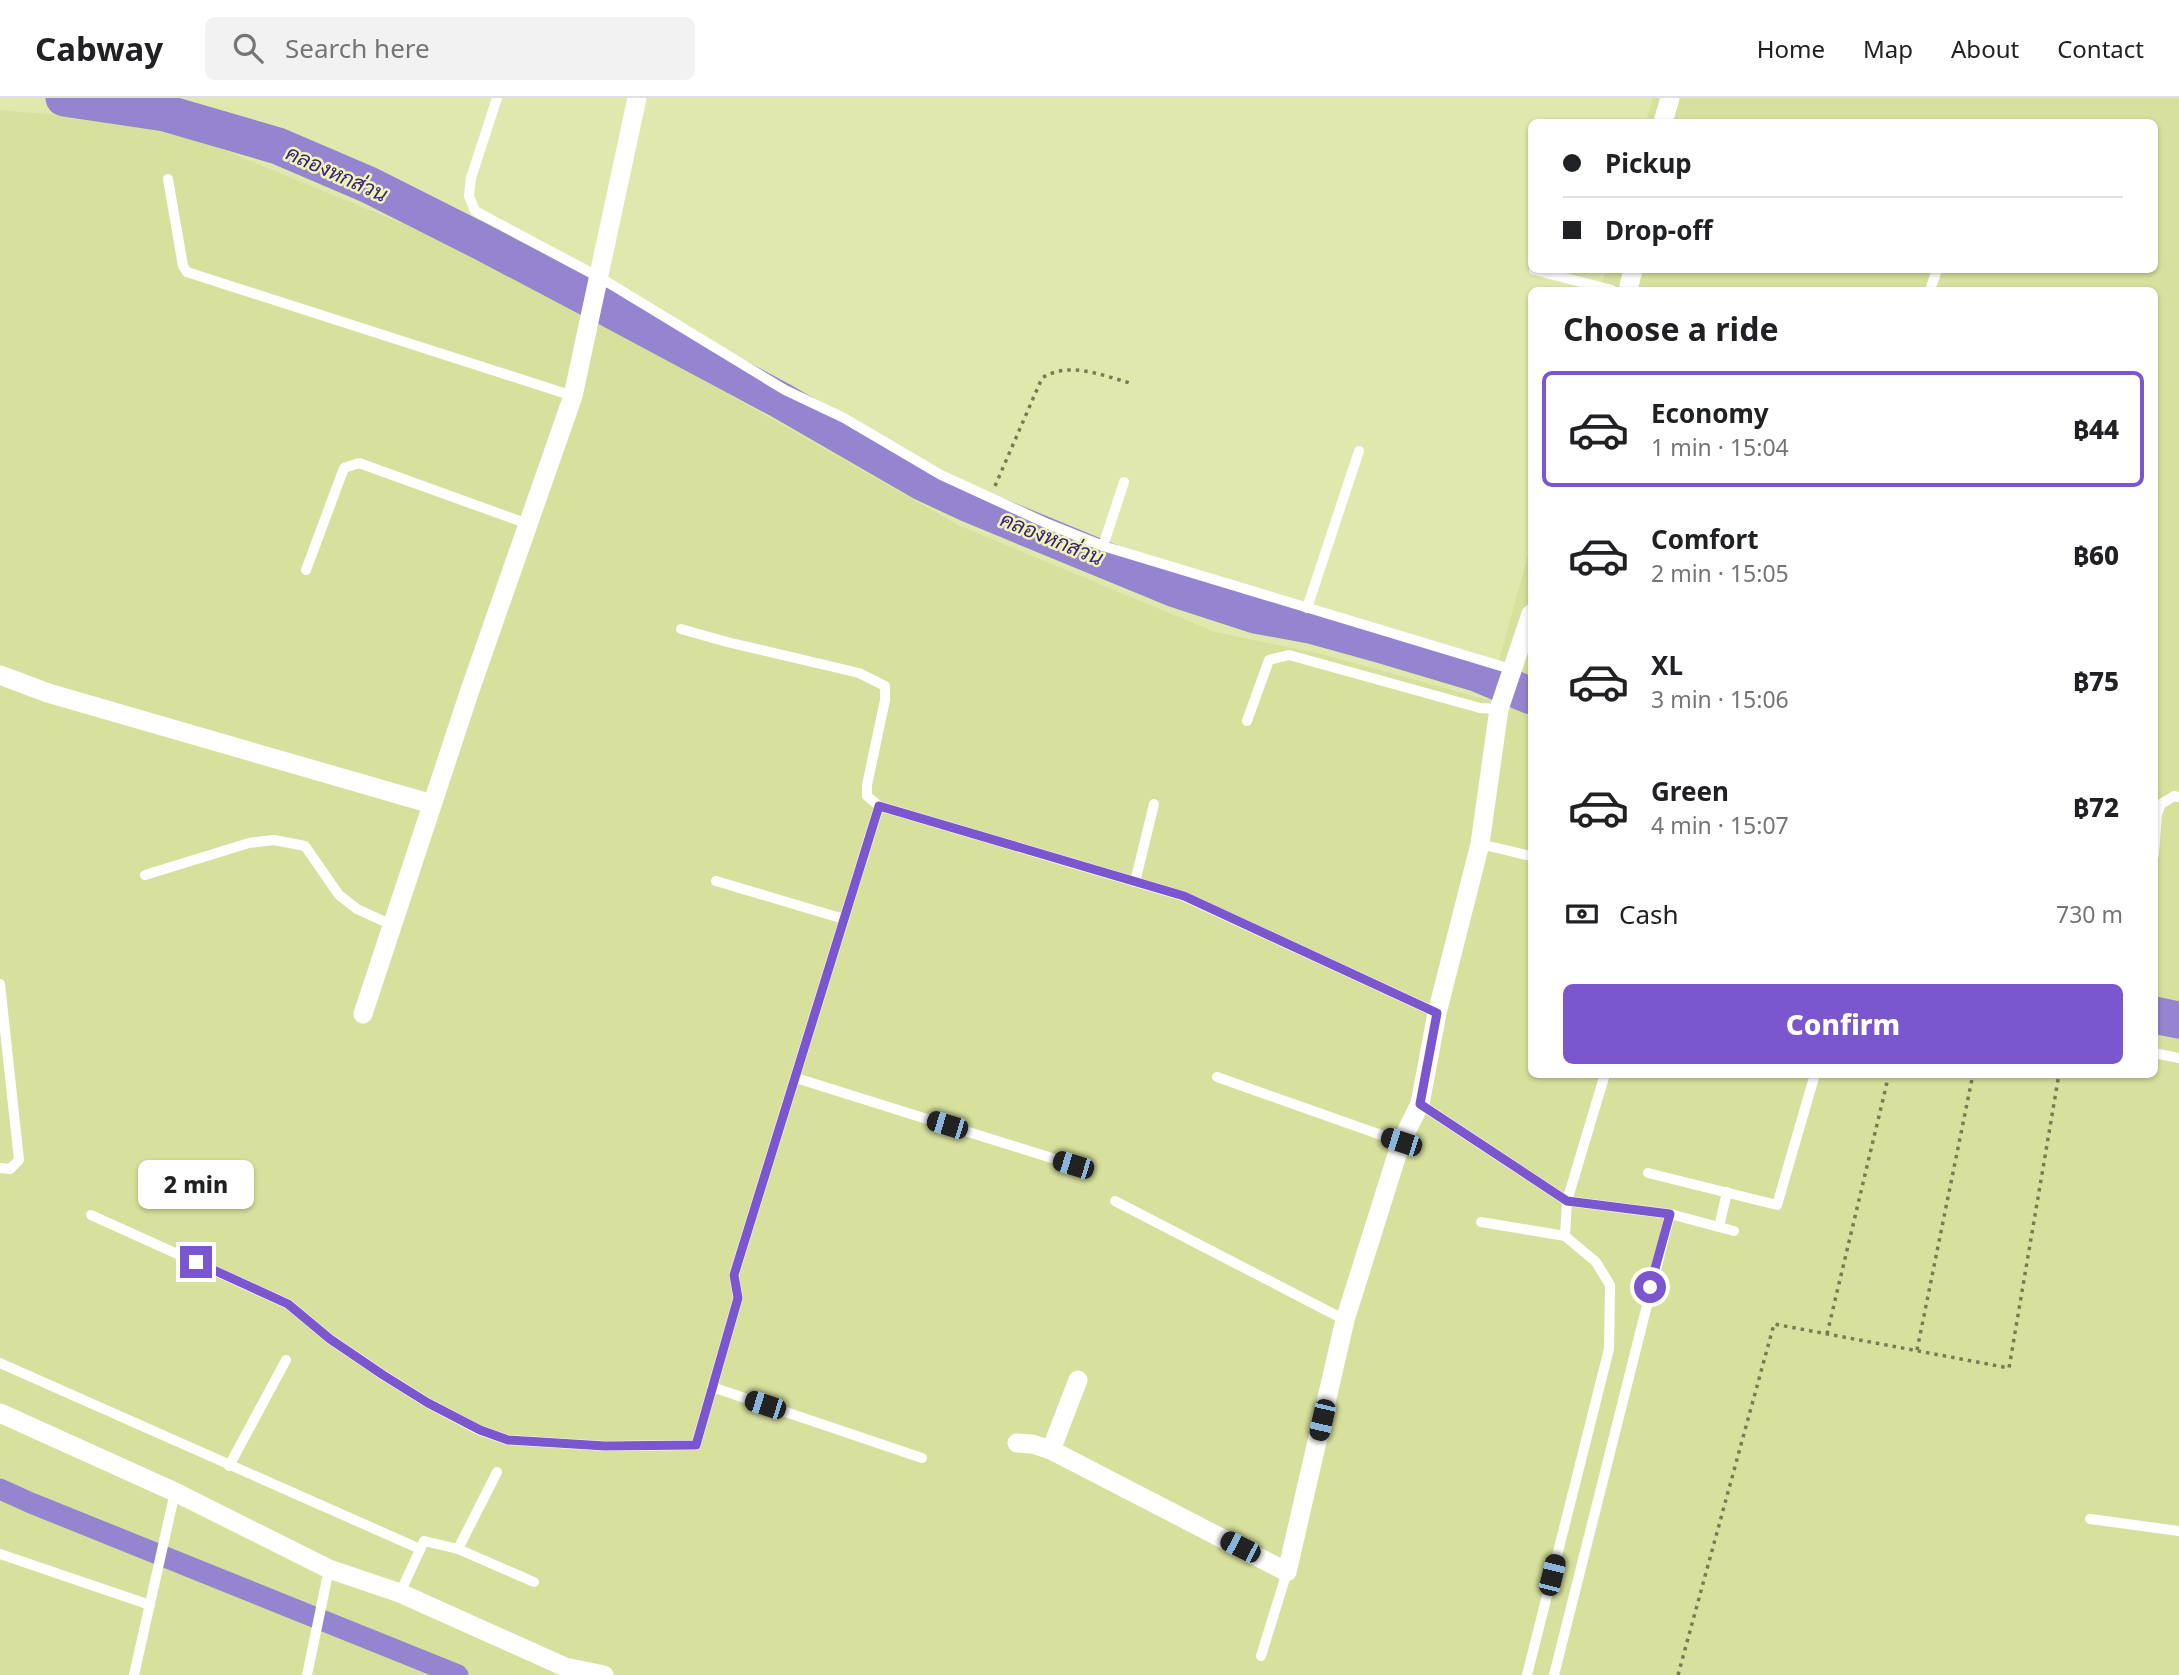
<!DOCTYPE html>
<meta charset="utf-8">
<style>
:root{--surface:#fff;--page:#f2f2f2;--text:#202124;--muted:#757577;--line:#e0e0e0;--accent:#7a56cf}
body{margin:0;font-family:"Noto Sans",Sarabun,sans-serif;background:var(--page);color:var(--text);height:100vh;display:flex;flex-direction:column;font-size:26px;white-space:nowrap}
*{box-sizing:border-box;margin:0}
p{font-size:23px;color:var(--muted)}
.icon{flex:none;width:38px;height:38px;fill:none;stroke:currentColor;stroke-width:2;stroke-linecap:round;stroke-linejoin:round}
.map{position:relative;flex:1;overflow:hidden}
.side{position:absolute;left:1528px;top:189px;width:630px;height:791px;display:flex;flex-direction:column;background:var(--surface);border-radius:10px;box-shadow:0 2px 5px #0004}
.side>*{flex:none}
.guide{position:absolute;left:1528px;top:21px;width:630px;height:154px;border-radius:10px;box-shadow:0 2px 5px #0004;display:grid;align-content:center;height:154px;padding:0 35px;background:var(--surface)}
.end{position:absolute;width:32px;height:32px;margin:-16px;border:9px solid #7a56cf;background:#fff;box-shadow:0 0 0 4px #fff}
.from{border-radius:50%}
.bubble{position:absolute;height:49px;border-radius:10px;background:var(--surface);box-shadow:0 2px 5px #0004;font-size:23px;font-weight:800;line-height:49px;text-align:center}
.car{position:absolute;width:21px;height:42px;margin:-21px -10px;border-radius:9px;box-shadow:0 0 5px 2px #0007;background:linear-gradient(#222 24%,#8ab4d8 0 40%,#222 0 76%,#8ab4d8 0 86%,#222 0)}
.guide b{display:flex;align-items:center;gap:24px;height:66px;font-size:26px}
.guide b+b{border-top:2px solid var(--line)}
.guide i{width:18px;height:18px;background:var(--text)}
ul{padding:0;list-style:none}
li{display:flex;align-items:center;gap:21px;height:116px;margin:0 14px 10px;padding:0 21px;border:4px solid transparent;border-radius:10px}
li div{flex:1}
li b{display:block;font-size:26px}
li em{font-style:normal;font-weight:800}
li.on{border-color:var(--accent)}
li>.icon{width:63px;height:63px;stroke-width:1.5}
h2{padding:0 35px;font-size:32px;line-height:84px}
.pay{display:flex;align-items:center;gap:18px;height:77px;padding:0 35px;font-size:26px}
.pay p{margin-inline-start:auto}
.button{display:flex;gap:14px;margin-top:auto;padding:14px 35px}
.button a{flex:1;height:80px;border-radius:10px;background:var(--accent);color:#fff;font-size:28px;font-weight:800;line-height:80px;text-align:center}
header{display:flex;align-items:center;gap:42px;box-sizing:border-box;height:98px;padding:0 35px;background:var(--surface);border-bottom:2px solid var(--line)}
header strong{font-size:33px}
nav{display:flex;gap:38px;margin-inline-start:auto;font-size:24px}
.search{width:490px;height:63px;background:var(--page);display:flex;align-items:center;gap:18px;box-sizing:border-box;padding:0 24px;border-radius:10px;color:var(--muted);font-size:26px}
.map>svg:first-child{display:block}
.built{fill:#d8e09d}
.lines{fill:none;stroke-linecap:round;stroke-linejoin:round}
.canal{stroke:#9584cf;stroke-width:21}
.river{stroke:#9584cf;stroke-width:37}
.path{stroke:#787c55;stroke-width:3.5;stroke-dasharray:3.5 5;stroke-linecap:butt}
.service{stroke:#fff;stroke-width:10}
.minor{stroke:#fff;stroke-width:19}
.route{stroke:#7a56cf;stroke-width:9}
.labels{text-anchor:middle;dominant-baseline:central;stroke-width:5;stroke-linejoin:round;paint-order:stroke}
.water-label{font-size:21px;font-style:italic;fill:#3f2079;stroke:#eef5b9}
</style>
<header>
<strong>Cabway</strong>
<div class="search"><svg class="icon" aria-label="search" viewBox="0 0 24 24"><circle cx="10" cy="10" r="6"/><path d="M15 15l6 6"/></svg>Search here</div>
<nav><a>Home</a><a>Map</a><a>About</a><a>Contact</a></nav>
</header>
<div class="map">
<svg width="2179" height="1577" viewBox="0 0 2179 1577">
<rect width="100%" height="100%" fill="#e1e8ad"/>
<!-- built -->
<polygon class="built" points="1653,0 2179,0 2179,1577 0,1577 0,12 77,19 188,37 478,157 596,221 958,427 1215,534 1321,556 1488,602 1531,446 1531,976 2154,976 2154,192 1600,192 1606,172 2154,172 2154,24 1646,24"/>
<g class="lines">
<!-- canal -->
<polyline class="canal" points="0,1391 31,1405 458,1577"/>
<!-- river -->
<g class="river">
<polyline points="64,0 165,15 278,48 369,87 482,144 592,202"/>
<polyline points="604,208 780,302 922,384 969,406 1175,491 1255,517 1310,527 1382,547 1476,575 1531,598"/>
<polyline points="2154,917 2179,922"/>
</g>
<!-- path -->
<g class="path">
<path d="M995,388L1042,280C1069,263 1101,277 1130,285"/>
<polyline points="1827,1236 1889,976"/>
<polyline points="1917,1252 1973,976"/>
<polyline points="1678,1577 1774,1226 2009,1270 2059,976"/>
</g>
<!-- service -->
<g class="service">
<polyline points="497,0 471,80 469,98 475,113 599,179 785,292 844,320 941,377 1048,426 1103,448 1514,572"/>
<polyline points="168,81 183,168 187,174 573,298"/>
<polyline points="1534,172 1612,192"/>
<polyline points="1930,192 1937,172"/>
<polyline points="1103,448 1124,384"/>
<polyline points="306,472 344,370 359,365 528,426"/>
<polyline points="1307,510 1359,353"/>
<polyline points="681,531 727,544 859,575 885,588 885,602 867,687 867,698 879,708 1183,798 1437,915"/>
<polyline points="1247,623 1269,562 1289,557 1480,610 1499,611"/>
<polyline points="1480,746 1531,758"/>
<polyline points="2154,757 2157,716 2161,706 2174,698 2179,699"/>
<polyline points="145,777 249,745 274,742 305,748 339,797 357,811 392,827"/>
<polyline points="716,783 844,821"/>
<polyline points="1135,784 1154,706"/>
<polyline points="0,886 19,1062 10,1071 0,1070"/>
<polyline points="2154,955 2179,960"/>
<polyline points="1217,979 1401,1044"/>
<polyline points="796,980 1074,1067"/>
<polyline points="1420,1006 1567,1103 1670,1116 1734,1133"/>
<polyline points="1648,1075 1777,1107 1815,976"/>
<polyline points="1115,1103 1345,1222"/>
<polyline points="91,1117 288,1206 330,1241 383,1277 428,1305 479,1332 508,1342 541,1344 605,1348 696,1347 738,1200 734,1177 879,708"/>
<polyline points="1481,1124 1565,1138"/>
<polyline points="1719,1129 1727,1094"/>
<polyline points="0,1265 420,1451"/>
<polyline points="712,1289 922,1360"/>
<polyline points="229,1368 286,1262"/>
<polyline points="2090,1421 2179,1433"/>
<polyline points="458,1451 497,1374"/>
<polyline points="0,1456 150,1507"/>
<polyline points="400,1495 424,1443 458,1451 534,1484"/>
<polyline points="1261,1558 1287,1474"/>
<polyline points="134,1577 175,1394"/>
<polyline points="307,1577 329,1471"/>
<polyline points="1527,1577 1609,1251 1610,1187 1596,1164 1565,1138 1567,1103 1605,976"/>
<polyline points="1554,1577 1670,1116"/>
</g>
<!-- minor -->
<g class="minor">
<polyline points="1663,24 1670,0"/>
<polyline points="1628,192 1633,172"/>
<polyline points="0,577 48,595 432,706"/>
<polyline points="363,916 470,592 573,298 637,0"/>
<polyline points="0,1315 175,1394 329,1471 400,1495 565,1569 604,1577"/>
<polyline points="1017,1345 1032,1346 1051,1352 1287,1474 1345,1222 1401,1044 1420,1006 1437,915 1480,746 1499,611 1531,516"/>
<polyline points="1051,1352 1078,1282"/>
</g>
</g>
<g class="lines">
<!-- route -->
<polyline class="route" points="196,1164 288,1206 330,1241 383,1277 428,1305 480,1332 508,1342 541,1344 605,1348 696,1347 738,1200 734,1177 879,708 1184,798 1437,915 1420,1006 1567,1103 1670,1116 1650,1189"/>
</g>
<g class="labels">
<!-- water labels -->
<g class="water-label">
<text transform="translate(337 75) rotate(24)">คลองหกส่วน</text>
<text transform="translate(1052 440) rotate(22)">คลองหกส่วน</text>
</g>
</g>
</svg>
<i class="end from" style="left:1650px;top:1189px"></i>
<i class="end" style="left:196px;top:1164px"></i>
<div class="bubble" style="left:138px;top:1062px;width:116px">2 min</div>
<i class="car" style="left:947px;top:1027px;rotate:287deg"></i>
<i class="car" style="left:1401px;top:1044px;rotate:288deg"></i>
<i class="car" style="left:1073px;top:1067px;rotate:287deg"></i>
<i class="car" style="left:765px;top:1307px;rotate:288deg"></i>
<i class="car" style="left:1322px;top:1322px;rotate:193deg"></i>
<i class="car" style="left:1240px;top:1449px;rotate:297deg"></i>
<i class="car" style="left:1552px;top:1477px;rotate:14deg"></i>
<div class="guide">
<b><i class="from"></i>Pickup</b>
<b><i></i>Drop-off</b>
</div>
<section class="side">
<h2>Choose a ride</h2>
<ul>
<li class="on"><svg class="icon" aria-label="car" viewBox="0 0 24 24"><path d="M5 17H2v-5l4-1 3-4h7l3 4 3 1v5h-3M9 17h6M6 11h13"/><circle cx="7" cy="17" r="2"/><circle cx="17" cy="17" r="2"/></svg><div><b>Economy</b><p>1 min · 15:04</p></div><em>฿44</em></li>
<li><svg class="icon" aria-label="car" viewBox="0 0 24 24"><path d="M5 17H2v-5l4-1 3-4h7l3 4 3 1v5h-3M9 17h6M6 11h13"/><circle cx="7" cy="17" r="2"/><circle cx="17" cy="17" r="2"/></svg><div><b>Comfort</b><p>2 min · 15:05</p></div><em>฿60</em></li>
<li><svg class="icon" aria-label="car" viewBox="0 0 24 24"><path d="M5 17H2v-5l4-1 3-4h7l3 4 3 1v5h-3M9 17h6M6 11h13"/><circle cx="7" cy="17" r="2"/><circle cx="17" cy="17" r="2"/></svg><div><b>XL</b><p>3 min · 15:06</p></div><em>฿75</em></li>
<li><svg class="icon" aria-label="car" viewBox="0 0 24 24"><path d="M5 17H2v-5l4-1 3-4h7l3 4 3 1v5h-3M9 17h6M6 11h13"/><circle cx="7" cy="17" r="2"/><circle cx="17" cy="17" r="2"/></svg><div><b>Green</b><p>4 min · 15:07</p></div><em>฿72</em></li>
</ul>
<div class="pay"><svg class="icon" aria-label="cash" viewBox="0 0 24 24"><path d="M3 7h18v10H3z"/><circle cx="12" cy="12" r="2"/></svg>Cash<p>730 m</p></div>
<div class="button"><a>Confirm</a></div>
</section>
</div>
